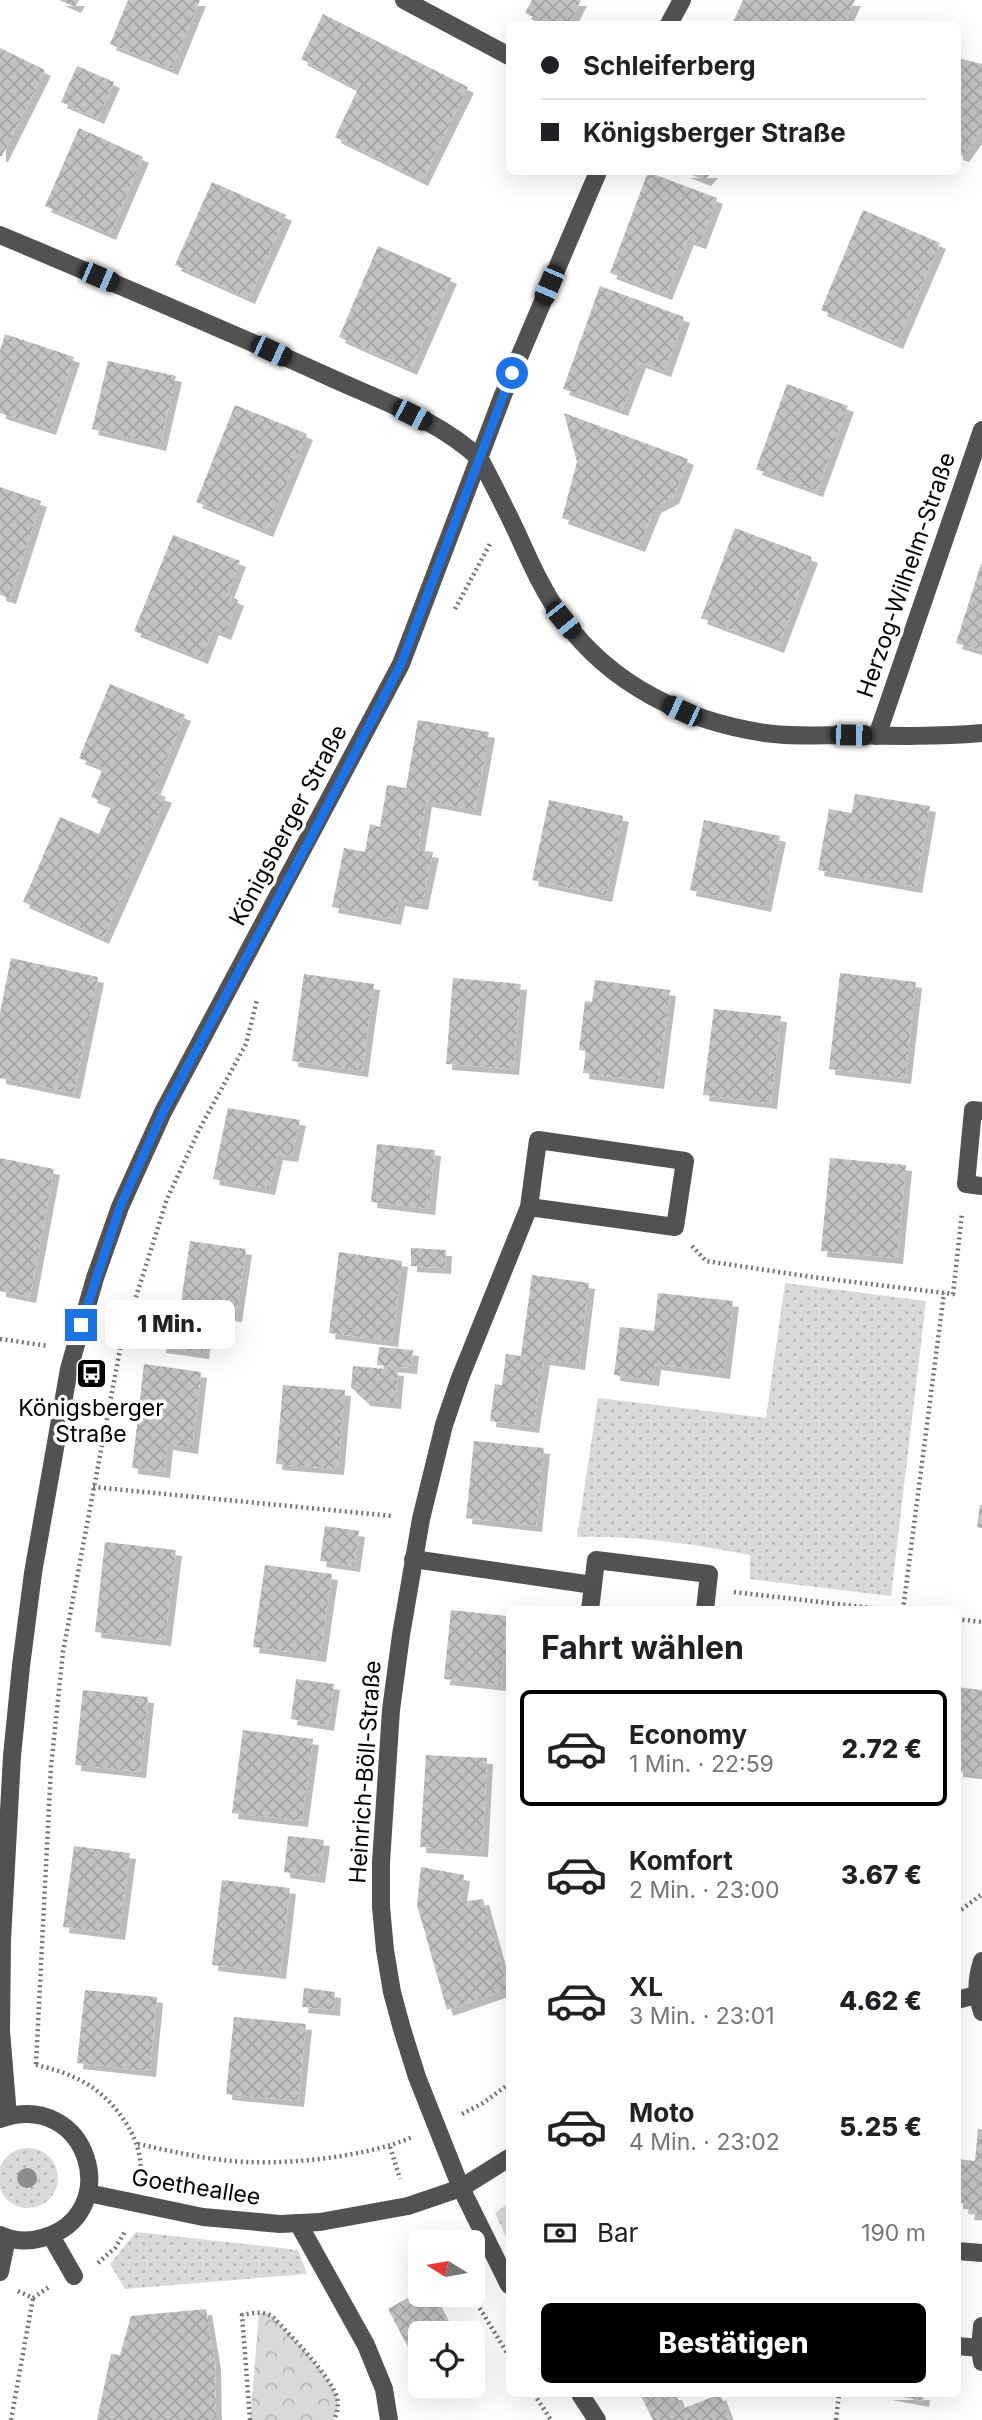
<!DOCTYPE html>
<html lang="de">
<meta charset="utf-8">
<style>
:root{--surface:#fff;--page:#f2f2f2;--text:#202124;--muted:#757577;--line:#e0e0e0;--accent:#000}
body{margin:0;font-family:Inter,sans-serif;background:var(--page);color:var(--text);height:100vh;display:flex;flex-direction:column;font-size:26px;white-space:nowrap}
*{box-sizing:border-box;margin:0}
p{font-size:23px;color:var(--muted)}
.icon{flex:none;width:38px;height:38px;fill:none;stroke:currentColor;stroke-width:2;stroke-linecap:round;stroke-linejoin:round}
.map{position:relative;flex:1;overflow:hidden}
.panel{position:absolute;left:506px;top:1606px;width:455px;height:791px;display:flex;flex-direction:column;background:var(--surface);border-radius:10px;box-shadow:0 7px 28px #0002}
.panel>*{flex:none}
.hud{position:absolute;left:506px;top:21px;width:455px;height:154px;border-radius:10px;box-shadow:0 7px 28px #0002;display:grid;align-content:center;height:154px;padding:0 35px;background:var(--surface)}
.needle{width:46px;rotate:281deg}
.controls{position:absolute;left:408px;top:2230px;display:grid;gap:14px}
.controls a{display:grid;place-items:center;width:77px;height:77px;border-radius:10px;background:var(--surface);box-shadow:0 7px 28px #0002;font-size:35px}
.end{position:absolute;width:32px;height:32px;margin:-16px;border:9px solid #1a73e8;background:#fff;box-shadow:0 0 0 4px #fff}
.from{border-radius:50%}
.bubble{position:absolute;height:49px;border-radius:10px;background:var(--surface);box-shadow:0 7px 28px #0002;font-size:23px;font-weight:800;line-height:49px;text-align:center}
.car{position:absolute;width:21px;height:42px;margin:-21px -10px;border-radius:9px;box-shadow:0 0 5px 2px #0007;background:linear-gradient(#222 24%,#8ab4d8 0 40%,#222 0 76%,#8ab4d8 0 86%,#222 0)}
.hud b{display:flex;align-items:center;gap:24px;height:66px;font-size:26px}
.hud b+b{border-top:2px solid var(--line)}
.hud i{width:18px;height:18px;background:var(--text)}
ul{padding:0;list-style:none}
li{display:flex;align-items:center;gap:21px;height:116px;margin:0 14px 10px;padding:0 21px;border:4px solid transparent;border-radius:10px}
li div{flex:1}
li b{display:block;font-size:26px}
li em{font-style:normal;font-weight:800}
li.on{border-color:var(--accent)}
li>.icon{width:63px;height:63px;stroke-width:1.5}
h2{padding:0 35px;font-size:32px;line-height:84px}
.pay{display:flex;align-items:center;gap:18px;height:77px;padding:0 35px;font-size:26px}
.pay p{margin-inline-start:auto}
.primary-button{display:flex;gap:14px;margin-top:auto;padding:14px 35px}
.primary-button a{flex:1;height:80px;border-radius:10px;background:var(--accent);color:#fff;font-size:28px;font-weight:800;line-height:80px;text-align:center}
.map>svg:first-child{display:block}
.grass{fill:url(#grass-dots)}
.forest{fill:url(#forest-crowns)}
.building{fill:url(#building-cross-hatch);filter:url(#shadow)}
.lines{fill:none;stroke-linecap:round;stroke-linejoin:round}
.path{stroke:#747474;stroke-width:4.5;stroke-dasharray:2 3.5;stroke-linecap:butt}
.minor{stroke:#525252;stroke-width:18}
.tree{fill:#8d8d8d}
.route{stroke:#1a73e8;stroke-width:9}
.labels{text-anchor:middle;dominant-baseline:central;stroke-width:7;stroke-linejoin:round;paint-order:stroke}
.street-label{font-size:23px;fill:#000;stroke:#fff}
.poi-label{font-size:23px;fill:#000;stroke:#fff}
</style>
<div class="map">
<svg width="982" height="2420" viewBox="0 0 982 2420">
<defs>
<pattern id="grass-dots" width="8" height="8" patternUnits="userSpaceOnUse" patternTransform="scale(1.75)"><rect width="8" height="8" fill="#d9d9d9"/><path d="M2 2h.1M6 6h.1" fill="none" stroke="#b8b8b8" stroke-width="1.8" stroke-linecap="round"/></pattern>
<pattern id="forest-crowns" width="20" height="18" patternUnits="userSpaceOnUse" patternTransform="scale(1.75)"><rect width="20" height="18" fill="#d9d9d9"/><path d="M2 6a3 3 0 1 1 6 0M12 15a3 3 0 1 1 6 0" fill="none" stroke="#b8b8b8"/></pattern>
<pattern id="building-cross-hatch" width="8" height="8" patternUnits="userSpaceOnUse" patternTransform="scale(1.75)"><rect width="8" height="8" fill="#c2c2c2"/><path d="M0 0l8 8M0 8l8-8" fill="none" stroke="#a5a5a5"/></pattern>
<filter id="shadow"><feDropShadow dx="6" dy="6" stdDeviation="0" flood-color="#0004"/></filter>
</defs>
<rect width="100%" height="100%" fill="#fff"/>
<!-- grass -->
<g class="grass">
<path d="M785,1283L926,1301L891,1596L750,1579V1555C694,1544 634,1535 577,1537L598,1398L766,1418Z"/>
<circle cx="28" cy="2178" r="30"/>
<polygon points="509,2203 509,2243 495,2213"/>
<polygon points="136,2232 298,2250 307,2274 125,2289 110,2264"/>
</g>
<!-- forest -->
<path class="forest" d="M259,2313H267L274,2318C290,2335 331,2376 337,2398C339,2406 337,2413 334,2420H250Z"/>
<!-- building -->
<g class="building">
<polygon points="59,0 79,0 75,7"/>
<polygon points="128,0 200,0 172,69 110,44"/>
<polygon points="532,0 581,0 569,24 548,24 525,13"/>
<polygon points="743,0 855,0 844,24 825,24 815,21 813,24 732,24"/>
<polygon points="323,14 468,87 422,180 335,137 358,89 301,59"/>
<polygon points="0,48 45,70 2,156 0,156"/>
<polygon points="957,58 982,64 982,130 963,156 957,154"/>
<polygon points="77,66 114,82 98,118 61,102"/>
<polygon points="79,128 143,157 110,234 45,206"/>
<polygon points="648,172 717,198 700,243 688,239 666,294 610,273"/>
<polygon points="684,172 712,172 705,180"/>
<polygon points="212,182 286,215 249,298 175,265"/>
<polygon points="863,210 940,243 897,343 821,310"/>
<polygon points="378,246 451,278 411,369 339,337"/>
<polygon points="600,286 684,317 665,371 640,362 622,410 563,389"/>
<polygon points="5,334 74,357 50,429 0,413 0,351"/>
<polygon points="108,361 176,376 160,445 92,429"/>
<polygon points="787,384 848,406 817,491 756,469"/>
<polygon points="235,405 307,434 267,531 196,502"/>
<polygon points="564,413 688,459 673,498 655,507 639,546 562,518 577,462"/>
<polygon points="0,487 41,501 10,598 0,595"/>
<polygon points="735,528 812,557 778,647 701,618"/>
<polygon points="173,535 240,561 227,595 238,600 225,634 213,629 202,658 134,631"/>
<polygon points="981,564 982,564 982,651 956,643"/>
<polygon points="110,684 185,715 153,792 166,797 103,938 23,902 60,817 99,834 112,805 91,797 103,768 79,758"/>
<polygon points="418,720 489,732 475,810 426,801 418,850 433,852 422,904 399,900 395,919 332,907 344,848 365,852 370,824 380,827 387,785 406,788"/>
<polygon points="855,794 930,806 916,887 818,870 829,809 852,813"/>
<polygon points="549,800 623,816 606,896 532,880"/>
<polygon points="704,820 780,836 765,906 690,890"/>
<polygon points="11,958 98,977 74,1093 0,1078 0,1013"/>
<polygon points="840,973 916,982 905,1078 829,1069"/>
<polygon points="304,974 374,984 362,1071 292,1061"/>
<polygon points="453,978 521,984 513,1069 446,1064"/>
<polygon points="595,980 670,990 658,1083 583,1073 586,1051 579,1050 585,1001 592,1002"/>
<polygon points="714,1009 781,1016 771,1103 703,1095"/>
<polygon points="228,1108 300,1120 292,1156 277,1154 269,1189 213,1179"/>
<polygon points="377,1144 435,1150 429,1209 371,1202"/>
<polygon points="0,1158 54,1169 30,1297 0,1291"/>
<polygon points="830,1158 906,1165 897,1258 821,1251"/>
<polygon points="190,1241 246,1249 236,1316 208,1312 203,1353 160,1347 166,1306 180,1309"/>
<polygon points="411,1248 446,1250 445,1268 411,1266"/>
<polygon points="339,1252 402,1261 392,1341 329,1333"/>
<polygon points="532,1275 589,1283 579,1364 544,1359 533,1427 490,1421 495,1384 502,1385 506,1354 521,1356"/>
<polygon points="658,1293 733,1301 724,1373 655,1364 653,1380 614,1375 620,1327 654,1331"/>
<polygon points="379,1347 413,1350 411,1368 377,1365"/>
<polygon points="144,1364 201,1372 192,1448 167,1444 164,1472 132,1468"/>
<polygon points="353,1366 398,1370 395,1403 365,1400 351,1387"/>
<polygon points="283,1385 345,1390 338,1469 276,1464"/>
<polygon points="474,1441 544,1448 536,1526 466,1518"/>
<polygon points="980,1505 982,1505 982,1528 977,1527"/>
<polygon points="325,1526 359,1531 354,1566 320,1561"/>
<polygon points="105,1542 176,1550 165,1640 95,1632"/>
<polygon points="265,1565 332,1574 320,1656 253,1647"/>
<polygon points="451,1610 507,1616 504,1645 509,1646 509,1662 503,1661 501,1685 444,1679"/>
<polygon points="296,1679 334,1684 328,1725 291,1719"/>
<polygon points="957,1687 982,1690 982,1774 957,1771"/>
<polygon points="83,1690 148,1697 140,1772 75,1765"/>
<polygon points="243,1730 313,1739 302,1821 232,1813"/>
<polygon points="426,1755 487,1758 482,1851 420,1847"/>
<polygon points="288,1836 324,1840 319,1877 284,1872"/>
<polygon points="74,1846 130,1853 119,1934 63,1927"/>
<polygon points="421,1867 464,1875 460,1902 483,1899 508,1989 447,2010 417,1905"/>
<polygon points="222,1880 290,1888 280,1973 212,1965"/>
<polygon points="304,1988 335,1992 334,2010 302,2007"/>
<polygon points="85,1990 157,1997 150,2071 77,2063"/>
<polygon points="234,2017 306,2024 298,2101 226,2094"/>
<polygon points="978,2129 982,2130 982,2215 968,2214 970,2204 957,2203 957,2159 975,2161"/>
<polygon points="420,2291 420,2294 432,2294 452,2333 420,2333 420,2370 388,2309"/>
<polygon points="206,2309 215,2363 216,2420 97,2420 111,2354 120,2355 131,2316"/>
<polygon points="640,2394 676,2394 682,2409 720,2394 730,2420 653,2420"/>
<polygon points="886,2394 924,2394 923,2401"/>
</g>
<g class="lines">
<!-- path -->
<g class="path">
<polyline points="455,609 491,542"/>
<polyline points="692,1246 706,1261 812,1277 953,1294 962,1213"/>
<polyline points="0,1339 49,1346"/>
<polyline points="93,1487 392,1516"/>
<polyline points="734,1592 889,1610"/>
<polyline points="903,1610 944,1293"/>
<polyline points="957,1619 982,1622"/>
<polyline points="957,1913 982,1894"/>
<polyline points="36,2064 51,1767 63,1652 121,1344 167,1199 200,1128 246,1044 257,1000"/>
<path d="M36,2065C55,2069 75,2076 92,2087C118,2105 145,2143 140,2175"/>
<polyline points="462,2114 483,2103 509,2084"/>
<path d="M138,2144C166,2150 195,2157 223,2160C277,2167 363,2158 413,2137"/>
<polyline points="390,2147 400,2179"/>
<path d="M416,2231C418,2238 423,2241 430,2242"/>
<polyline points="430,2242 445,2242"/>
<polyline points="98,2263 115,2248 126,2230"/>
<polyline points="18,2291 33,2298 49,2287"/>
<polyline points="471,2294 509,2356"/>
<polyline points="534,2394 551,2420"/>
<polyline points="11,2420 33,2298"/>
<path d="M250,2420L242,2315C254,2313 263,2310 274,2318C290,2335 331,2376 337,2398C339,2406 337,2413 334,2420"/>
<polyline points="836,2420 839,2394"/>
</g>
<!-- minor -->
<g class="minor">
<polyline points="404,0 509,56"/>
<polyline points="669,24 682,0"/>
<path d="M0,235C109,281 219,327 327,376C379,400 438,419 480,459C493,484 506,509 518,535C531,564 544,593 563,619C611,685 685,721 765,733C792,737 822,735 850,735C893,736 938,737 982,733"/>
<polyline points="877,736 982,430"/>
<polyline points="982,1111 973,1110 966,1184 982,1186"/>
<polyline points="413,1559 593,1585"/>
<polyline points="590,1610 596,1560 709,1574 705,1610"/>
<path d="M982,1961C976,1980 976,1993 982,2012"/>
<polyline points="957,2000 976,1995"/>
<polyline points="8,2116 1,2031 2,1940 12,1756 21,1666 33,1573 69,1369 95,1278 120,1207 163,1112 401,664 503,395 598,172"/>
<path d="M0,2119C89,2088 126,2215 42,2238C28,2242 13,2241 0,2235"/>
<polyline points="88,2193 203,2217 280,2224 320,2222 408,2206 461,2188 509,2158"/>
<polyline points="298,2223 366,2345 384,2389 389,2420"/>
<polyline points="51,2236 74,2276"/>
<polyline points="957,2251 982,2253"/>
<polyline points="0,2272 7,2238"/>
<polyline points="509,2285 461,2188 417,2077 402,2029 392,1992 385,1950 381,1907 381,1862 391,1710 401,1635 421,1519 444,1425 460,1378 529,1207 538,1140 685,1161 675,1227 529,1207"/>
<polyline points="982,2326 980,2348 982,2362"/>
<polyline points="957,2346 980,2348"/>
<polyline points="580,2394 597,2420"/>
</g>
</g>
<!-- trees -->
<circle class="tree" cx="27" cy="2178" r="10"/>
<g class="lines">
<!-- route -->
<polyline class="route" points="81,1325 120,1207 163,1112 309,841 401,664 512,373"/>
</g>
<!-- icons -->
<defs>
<symbol id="bus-square" viewBox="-11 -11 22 22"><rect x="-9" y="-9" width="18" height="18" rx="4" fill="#000" stroke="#fff"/><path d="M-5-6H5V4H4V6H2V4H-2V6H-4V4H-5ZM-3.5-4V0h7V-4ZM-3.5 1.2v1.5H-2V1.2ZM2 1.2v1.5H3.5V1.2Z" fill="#fff"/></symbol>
</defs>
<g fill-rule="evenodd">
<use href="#bus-square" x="74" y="1356" width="35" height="35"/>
</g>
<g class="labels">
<!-- street labels -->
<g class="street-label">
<text transform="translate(906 575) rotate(-71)">Herzog-Wilhelm-Straße</text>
<text transform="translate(288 825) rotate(-62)">Königsberger Straße</text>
<text transform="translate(365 1772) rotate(-86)">Heinrich-Böll-Straße</text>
<text transform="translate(196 2187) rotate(9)">Goetheallee</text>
</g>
<!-- poi labels -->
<g class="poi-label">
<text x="91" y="1408">Königsberger<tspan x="91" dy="26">Straße</tspan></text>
</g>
</g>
</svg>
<div class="controls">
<a><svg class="needle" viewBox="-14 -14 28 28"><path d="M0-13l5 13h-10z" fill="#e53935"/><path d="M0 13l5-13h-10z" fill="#757577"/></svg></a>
<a><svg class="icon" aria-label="locate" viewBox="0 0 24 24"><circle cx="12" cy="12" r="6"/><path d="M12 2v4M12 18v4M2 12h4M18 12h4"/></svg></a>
</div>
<i class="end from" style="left:512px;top:373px"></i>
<i class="end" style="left:81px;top:1325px"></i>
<div class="bubble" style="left:105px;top:1300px;width:130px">1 Min.</div>
<i class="car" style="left:99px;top:277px;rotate:113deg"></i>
<i class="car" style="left:549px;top:285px;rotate:203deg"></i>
<i class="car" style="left:271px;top:351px;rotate:115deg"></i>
<i class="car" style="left:412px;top:415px;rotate:117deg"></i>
<i class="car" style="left:563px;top:620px;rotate:141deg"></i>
<i class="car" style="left:682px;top:711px;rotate:295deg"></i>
<i class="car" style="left:851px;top:735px;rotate:91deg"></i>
<div class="hud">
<b><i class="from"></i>Schleiferberg</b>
<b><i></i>Königsberger Straße</b>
</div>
<section class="panel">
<h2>Fahrt wählen</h2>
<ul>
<li class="on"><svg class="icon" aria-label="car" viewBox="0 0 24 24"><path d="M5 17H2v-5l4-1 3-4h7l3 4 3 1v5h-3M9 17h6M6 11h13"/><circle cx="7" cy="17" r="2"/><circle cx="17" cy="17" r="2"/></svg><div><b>Economy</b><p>1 Min. · 22:59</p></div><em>2.72 €</em></li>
<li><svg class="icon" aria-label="car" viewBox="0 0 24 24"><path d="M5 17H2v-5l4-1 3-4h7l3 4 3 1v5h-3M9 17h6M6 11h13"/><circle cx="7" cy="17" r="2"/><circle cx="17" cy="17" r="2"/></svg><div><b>Komfort</b><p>2 Min. · 23:00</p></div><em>3.67 €</em></li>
<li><svg class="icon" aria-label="car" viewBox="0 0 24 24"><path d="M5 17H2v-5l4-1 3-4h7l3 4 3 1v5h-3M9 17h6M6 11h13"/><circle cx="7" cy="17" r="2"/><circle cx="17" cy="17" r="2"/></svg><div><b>XL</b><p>3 Min. · 23:01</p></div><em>4.62 €</em></li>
<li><svg class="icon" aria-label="car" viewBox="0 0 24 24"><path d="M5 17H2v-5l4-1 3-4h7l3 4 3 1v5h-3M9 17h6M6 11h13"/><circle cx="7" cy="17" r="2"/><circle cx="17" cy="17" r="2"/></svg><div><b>Moto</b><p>4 Min. · 23:02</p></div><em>5.25 €</em></li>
</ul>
<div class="pay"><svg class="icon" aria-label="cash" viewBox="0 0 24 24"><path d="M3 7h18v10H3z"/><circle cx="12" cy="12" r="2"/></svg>Bar<p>190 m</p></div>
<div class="primary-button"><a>Bestätigen</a></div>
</section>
</div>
